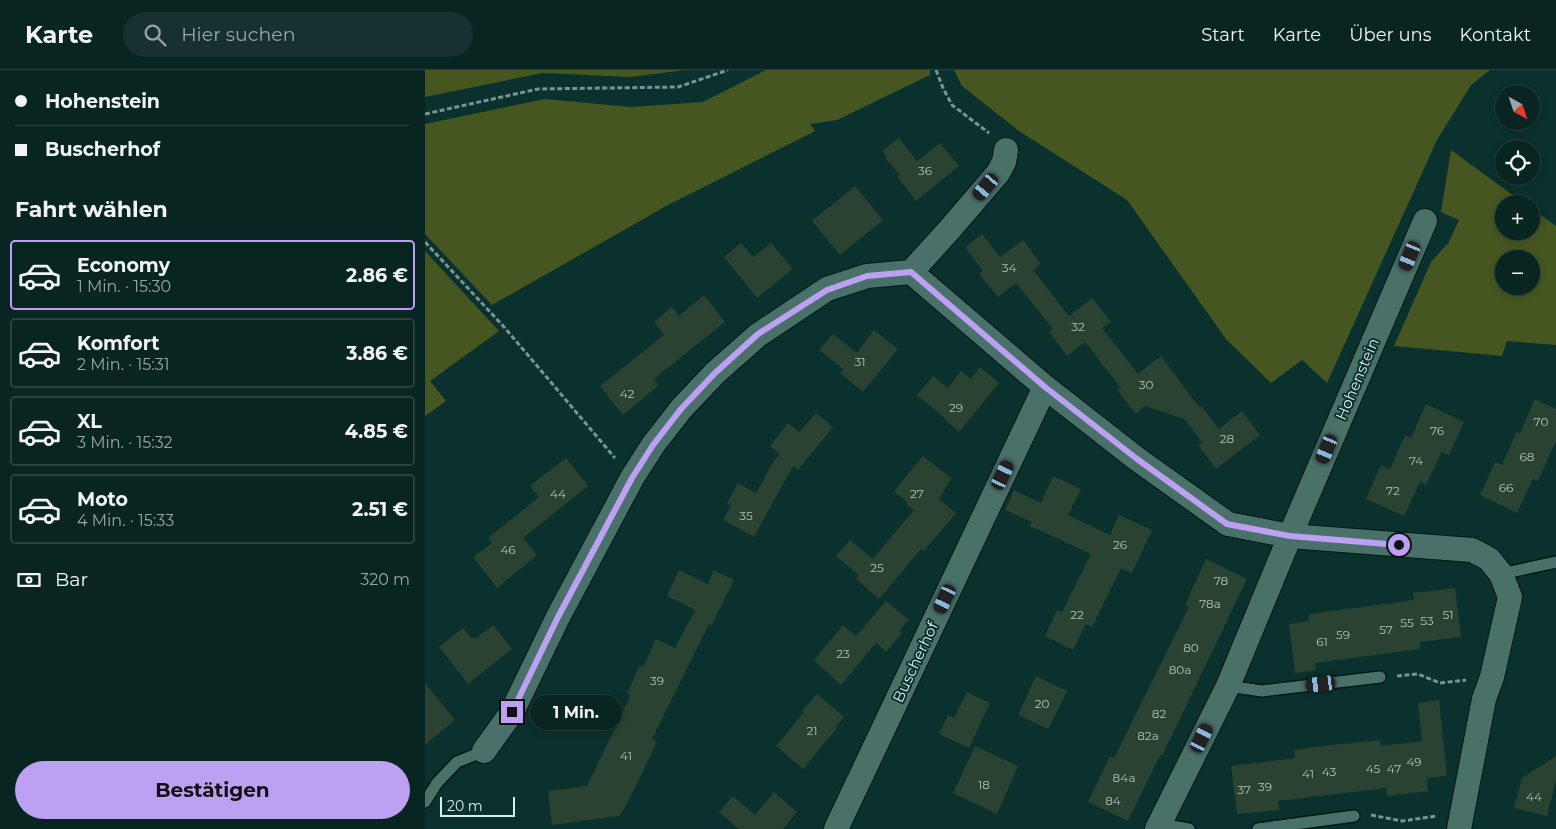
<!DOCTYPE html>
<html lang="de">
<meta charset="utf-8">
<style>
:root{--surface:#082522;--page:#16312f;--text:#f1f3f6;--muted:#98a5a5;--line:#294240;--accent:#bca0f2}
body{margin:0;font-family:Montserrat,sans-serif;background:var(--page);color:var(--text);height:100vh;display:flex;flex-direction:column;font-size:19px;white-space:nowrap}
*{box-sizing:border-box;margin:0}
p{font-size:16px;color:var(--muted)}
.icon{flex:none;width:28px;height:28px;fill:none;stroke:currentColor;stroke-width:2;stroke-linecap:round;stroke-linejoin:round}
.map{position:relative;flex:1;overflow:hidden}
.sheet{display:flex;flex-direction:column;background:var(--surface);width:425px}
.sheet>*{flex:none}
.top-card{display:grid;align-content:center;height:110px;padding:0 15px;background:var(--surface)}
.needle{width:32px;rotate:140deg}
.controls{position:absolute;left:1070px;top:15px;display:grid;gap:10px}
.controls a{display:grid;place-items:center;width:45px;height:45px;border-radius:50%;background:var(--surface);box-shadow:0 2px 8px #0003,0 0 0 1px var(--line);font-size:25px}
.scale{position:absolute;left:15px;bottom:12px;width:75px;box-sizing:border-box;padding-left:5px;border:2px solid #daeeea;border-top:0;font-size:14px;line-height:18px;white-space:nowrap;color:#daeeea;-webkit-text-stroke:4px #0a312d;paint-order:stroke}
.end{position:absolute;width:22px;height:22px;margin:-11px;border:6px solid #bca0f2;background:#111;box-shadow:0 0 0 2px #111}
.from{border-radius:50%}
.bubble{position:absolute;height:35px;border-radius:18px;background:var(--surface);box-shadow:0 2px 8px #0003,0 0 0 1px var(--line);font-size:16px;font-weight:700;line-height:35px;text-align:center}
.car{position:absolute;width:15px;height:30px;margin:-15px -8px;border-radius:6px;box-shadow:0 0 4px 1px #0007;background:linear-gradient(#222 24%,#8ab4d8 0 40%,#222 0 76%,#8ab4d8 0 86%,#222 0)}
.top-card b{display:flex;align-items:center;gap:18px;height:48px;font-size:19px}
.top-card b+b{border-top:1px solid var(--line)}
.top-card i{width:12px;height:12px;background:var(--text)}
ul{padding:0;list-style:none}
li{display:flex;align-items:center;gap:15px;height:70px;margin:0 10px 8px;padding:0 5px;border:2px solid var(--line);border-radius:5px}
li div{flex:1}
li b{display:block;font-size:19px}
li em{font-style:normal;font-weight:700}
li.current{border-color:var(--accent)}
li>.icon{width:45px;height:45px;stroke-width:1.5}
h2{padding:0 15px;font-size:22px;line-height:60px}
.pay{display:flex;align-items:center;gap:12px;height:55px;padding:0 15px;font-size:19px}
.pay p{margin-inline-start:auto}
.button{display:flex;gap:10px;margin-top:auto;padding:10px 15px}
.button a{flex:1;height:58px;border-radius:30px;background:var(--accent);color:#111;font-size:20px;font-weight:700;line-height:58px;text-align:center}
header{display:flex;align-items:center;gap:30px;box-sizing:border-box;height:70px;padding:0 25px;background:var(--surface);border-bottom:1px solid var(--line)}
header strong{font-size:24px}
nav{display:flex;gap:28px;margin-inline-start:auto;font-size:18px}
.search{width:350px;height:45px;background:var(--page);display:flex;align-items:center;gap:12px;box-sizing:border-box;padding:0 18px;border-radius:28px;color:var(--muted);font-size:19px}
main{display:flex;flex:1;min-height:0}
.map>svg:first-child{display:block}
.green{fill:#455621;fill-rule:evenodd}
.building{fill:#294231}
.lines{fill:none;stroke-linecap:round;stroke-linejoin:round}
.lane-casing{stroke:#001814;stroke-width:14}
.street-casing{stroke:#001814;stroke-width:26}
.path{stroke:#789591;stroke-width:3;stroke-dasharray:5 2.5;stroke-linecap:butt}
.lane{stroke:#4a706a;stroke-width:11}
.street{stroke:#4a706a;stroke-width:24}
.route{stroke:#bca0f2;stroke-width:6}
.labels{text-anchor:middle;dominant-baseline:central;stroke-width:4;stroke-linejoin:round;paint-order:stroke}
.number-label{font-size:12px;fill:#aec3bc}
.street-label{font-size:15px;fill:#daeeea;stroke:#0a312d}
</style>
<header>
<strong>Karte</strong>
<div class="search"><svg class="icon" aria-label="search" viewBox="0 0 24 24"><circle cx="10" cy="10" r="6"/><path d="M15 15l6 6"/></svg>Hier suchen</div>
<nav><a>Start</a><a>Karte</a><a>Über uns</a><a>Kontakt</a></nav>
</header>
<main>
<section class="sheet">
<div class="top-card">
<b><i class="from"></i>Hohenstein</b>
<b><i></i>Buscherhof</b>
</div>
<h2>Fahrt wählen</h2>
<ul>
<li class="current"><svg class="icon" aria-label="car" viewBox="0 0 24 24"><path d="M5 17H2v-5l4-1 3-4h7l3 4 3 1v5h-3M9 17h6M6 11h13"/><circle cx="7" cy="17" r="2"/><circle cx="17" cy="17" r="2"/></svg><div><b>Economy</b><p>1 Min. · 15:30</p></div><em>2.86 €</em></li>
<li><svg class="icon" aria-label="car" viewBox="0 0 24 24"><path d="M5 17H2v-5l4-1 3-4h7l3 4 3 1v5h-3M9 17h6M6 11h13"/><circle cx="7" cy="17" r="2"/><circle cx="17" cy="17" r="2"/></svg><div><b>Komfort</b><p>2 Min. · 15:31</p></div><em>3.86 €</em></li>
<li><svg class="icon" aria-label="car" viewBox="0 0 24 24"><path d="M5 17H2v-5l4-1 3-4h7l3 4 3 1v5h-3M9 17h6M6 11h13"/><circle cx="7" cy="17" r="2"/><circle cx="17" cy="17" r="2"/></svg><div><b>XL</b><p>3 Min. · 15:32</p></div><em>4.85 €</em></li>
<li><svg class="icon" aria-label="car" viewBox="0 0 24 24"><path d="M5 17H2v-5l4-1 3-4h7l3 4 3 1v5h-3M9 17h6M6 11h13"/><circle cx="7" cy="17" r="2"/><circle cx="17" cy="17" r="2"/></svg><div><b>Moto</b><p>4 Min. · 15:33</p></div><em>2.51 €</em></li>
</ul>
<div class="pay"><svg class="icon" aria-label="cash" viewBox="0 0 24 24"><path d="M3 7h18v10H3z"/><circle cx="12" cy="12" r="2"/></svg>Bar<p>320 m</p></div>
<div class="button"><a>Bestätigen</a></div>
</section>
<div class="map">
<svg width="1131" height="759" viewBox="0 0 1131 759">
<rect width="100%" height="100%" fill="#0a312d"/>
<!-- green -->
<g class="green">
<polygon points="0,0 260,0 206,7 118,3 0,27"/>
<polygon points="341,0 505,0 505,5 412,50 385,54 390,61 243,135 67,235 0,164 0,54 120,29 206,37 278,32"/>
<polygon points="529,0 1065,0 1046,15 1012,70 902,313 877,290 846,313 801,269 702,130 594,61 537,16"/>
<path d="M1026,80L1100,134H1079V161H1106V138L1131,156V275L1082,271L1077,286L969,276L1006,192L1024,172L1034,150L1016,142ZM1079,189H1106V216H1079Z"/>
<polygon points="0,181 74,261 5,311 21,331 0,346"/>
</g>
<!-- building -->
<g class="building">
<polygon points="474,68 492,91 515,73 534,96 491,131 472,107 475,105 461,89 462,87 457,81"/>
<polygon points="430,116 458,150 415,185 387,151"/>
<polygon points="557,164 575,187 598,170 616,194 608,200 644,246 667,228 686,252 677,258 713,304 736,286 774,337 776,336 794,359 817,341 835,365 791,399 773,375 777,372 759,349 720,336 711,344 692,320 696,318 660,272 642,286 624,262 628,259 591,213 573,227 554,204 558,201 540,177"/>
<polygon points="316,173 328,187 346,173 368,199 332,228 299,187"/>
<polygon points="279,225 300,252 229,309 234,315 198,345 175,316 239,265 229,252 247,237 254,246"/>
<polygon points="449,260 473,279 438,322 415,303 418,299 394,280 408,264 432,283"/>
<polygon points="555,297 574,313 534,362 519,349 520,348 492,325 508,306 523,318 536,301 546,309"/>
<polygon points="1110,329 1131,339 1131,371 1113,411 1108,409 1092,443 1055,425 1070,392 1077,395 1092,361 1095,363"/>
<polygon points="1001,334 1039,352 1024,385 1017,382 1001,415 995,412 979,446 941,429 956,395 965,399 980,365 986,368"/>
<polygon points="391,343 408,357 373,400 368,396 329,467 298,450 306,436 302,433 313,413 331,423 350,389 355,385 345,376 363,353 374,362"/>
<polygon points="498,386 526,408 514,429 531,443 499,481 496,479 454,529 431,509 434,505 411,486 425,470 448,489 489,440 481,434 482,432 469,421"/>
<polygon points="141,388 163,416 98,468 112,485 72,518 48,487 67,473 63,468 114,427 105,416"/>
<polygon points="628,406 656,419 643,445 685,465 694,445 727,460 707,503 696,498 667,557 661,554 648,580 620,566 632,540 637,542 666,484 605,456 607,452 580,440 589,420 616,433"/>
<polygon points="781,489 822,509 737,686 735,685 703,751 663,732 685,686 689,688 764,537 760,535"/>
<polygon points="254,500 283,514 289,500 309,510 286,556 284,554 227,669 232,672 201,736 194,746 127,755 123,721 162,716 206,625 202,623 215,595 218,597 231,569 250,578 270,540 242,526"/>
<polygon points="1030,518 1036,567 995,572 995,579 890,593 891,600 870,603 864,554 884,551 884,544 989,530 988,523"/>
<polygon points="461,531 484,550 474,561 477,563 461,582 451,573 416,615 389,590 418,555 431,566"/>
<polygon points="68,555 87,579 43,614 14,577 38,558 47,568 49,567 50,569"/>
<polygon points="611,606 642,621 623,659 593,645"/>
<polygon points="0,613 30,650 0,675"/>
<polygon points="542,622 565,633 544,678 514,664 523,645 529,648"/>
<polygon points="392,624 419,647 411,657 412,658 378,699 351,676 379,642 377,641"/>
<polygon points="1014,630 1022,706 1002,708 1003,721 962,726 961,718 853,731 854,740 812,744 806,696 870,688 869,680 890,677 955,670 956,676 997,671 993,633"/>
<polygon points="550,676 593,696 572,744 528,723"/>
<polygon points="1131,686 1131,710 1122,746 1089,738 1097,708"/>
<polygon points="349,722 372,742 358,759 314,759 294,742 308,726 330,745"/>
</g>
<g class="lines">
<defs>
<g id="lane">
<polyline points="1076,504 1131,492"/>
<polyline points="803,616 837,621 955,607"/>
<polyline points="0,732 12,713 32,692 59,681"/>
<polyline points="734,754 764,759"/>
<polyline points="833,759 929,746"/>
</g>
<g id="street">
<polyline points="486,202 620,317"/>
<polyline points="59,681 87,642 133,547 207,408 228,375 256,339 290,303 333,265 402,219 442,206 486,202 525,159 573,103 579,92 581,80"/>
<polyline points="411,759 620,317 712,389 803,454 865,466 1047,480 1064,489 1076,504 1085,527 1067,607 1059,629 1034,759"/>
<polyline points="732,759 803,616 865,466 1000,151"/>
</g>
</defs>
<!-- lane casing -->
<use href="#lane" class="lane-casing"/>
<!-- street casing -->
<use href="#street" class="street-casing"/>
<!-- path -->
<g class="path">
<polyline points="511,0 518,18 527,35 564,63"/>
<polyline points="0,44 113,19 253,17 303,0"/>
<polyline points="0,172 80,258 190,388"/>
<polyline points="972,606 993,604 1015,613 1041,610"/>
<polyline points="946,745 977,751 1012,746"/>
</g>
<!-- lane -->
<use href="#lane" class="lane"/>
<!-- street -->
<use href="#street" class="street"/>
</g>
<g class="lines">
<!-- route -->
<polyline class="route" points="87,642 133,547 207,408 228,375 256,339 290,303 333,264 402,220 442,206 486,202 620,317 712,389 802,454 865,466 974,475"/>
</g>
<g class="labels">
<!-- number labels -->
<g class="number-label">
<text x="500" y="100">36</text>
<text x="584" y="197">34</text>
<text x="653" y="256">32</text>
<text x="435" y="291">31</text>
<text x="721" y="314">30</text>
<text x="202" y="323">42</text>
<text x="531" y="337">29</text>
<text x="1116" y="351">70</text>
<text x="1012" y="360">76</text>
<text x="802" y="368">28</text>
<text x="1102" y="386">68</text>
<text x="991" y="390">74</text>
<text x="1081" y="417">66</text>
<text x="968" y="420">72</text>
<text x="133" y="423">44</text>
<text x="492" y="423">27</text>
<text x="321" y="445">35</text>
<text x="695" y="474">26</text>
<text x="83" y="479">46</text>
<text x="452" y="497">25</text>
<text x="796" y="510">78</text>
<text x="785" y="533">78a</text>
<text x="652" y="544">22</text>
<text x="1023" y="544">51</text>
<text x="1002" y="550">53</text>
<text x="982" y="552">55</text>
<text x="961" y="559">57</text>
<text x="918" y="564">59</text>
<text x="897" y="571">61</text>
<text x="766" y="577">80</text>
<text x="418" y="583">23</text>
<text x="755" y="599">80a</text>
<text x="232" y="610">39</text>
<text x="617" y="633">20</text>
<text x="734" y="643">82</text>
<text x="387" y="660">21</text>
<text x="723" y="665">82a</text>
<text x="201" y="685">41</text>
<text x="989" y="691">49</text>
<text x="948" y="698">45</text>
<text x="969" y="698">47</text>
<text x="904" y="701">43</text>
<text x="883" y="703">41</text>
<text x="699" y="707">84a</text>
<text x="559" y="714">18</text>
<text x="840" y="716">39</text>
<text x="819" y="719">37</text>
<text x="1109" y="726">44</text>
<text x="688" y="730">84</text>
</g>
<!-- street labels -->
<g class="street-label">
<text transform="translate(932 309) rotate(-67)">Hohenstein</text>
<text transform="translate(490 592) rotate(-65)">Buscherhof</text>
</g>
</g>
</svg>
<div class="controls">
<a><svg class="needle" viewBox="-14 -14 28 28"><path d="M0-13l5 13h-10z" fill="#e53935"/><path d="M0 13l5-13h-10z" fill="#98a5a5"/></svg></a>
<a><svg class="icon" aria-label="locate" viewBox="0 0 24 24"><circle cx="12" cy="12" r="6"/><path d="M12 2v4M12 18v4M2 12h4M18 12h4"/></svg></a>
<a>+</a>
<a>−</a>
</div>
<div class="scale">20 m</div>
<i class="end from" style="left:974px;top:475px"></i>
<i class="end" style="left:87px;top:642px"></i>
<div class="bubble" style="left:105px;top:625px;width:92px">1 Min.</div>
<i class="car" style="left:561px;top:117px;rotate:220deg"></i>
<i class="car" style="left:985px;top:186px;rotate:203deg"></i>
<i class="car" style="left:902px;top:379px;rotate:203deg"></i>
<i class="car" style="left:578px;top:405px;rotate:25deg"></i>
<i class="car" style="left:520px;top:529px;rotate:205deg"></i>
<i class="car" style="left:896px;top:614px;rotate:263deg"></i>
<i class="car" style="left:777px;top:668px;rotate:26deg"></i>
</div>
</main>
